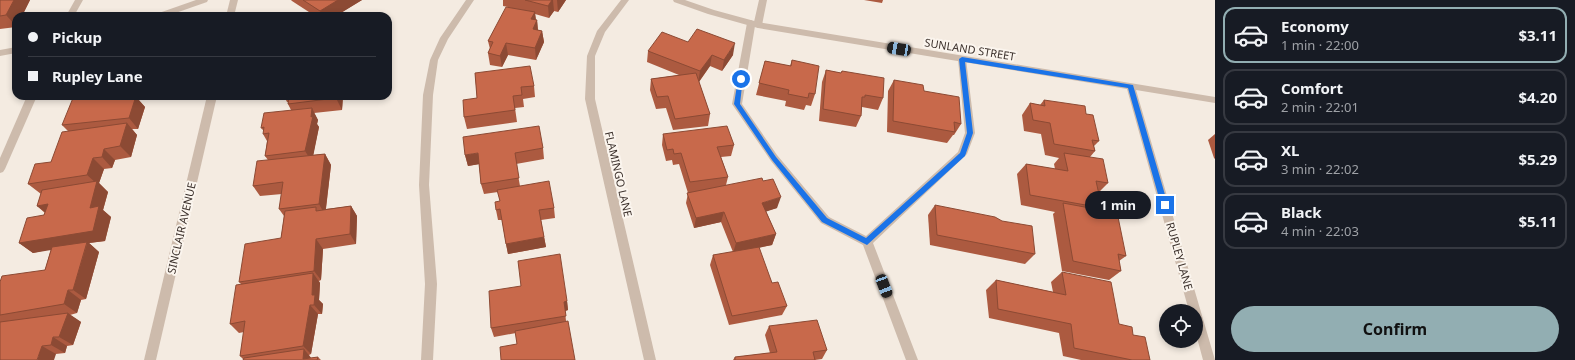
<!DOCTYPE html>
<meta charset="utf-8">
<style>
:root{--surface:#171b24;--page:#20242c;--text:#f1f3f6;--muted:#9ea1a6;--line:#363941;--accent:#92aeb2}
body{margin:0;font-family:"Noto Sans",sans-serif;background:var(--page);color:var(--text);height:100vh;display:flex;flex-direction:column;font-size:15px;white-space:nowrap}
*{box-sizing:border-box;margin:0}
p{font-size:13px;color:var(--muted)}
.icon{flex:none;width:22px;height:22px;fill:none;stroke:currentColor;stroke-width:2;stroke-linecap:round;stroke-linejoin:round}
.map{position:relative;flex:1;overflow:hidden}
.details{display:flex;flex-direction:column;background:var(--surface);width:360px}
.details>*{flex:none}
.banner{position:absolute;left:12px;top:12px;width:380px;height:88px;border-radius:12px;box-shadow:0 2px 6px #0003;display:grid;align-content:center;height:88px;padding:0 16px;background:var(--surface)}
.buttons{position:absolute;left:1159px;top:304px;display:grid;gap:8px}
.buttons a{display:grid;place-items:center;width:44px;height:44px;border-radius:50%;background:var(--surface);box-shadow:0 2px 6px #0003;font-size:20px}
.end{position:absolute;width:18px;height:18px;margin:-9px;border:5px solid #1a73e8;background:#fff;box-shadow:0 0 0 2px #fff}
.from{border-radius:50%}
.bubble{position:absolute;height:28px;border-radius:14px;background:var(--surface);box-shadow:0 2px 6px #0003;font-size:13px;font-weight:700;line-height:28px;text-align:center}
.car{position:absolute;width:12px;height:24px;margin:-12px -6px;border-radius:5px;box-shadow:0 0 3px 1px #0007;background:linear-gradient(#222 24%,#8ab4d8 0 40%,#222 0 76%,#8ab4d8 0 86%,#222 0)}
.banner b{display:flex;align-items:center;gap:14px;height:38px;font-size:15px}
.banner b+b{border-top:1px solid var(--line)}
.banner i{width:10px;height:10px;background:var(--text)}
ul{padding:7px 0 0;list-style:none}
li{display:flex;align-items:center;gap:12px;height:56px;margin:0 8px 6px;padding:0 8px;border:2px solid var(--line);border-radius:12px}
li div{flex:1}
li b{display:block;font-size:15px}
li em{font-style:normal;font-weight:700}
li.on{border-color:var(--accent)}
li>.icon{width:36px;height:36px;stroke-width:1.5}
.button{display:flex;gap:8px;margin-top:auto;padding:8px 16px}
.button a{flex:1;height:46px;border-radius:24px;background:var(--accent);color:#111;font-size:16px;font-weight:700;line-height:46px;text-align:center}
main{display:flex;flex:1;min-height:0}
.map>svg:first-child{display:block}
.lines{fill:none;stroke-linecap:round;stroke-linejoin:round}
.lane{fill:#cdbbac;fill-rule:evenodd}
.street{fill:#cdbbac;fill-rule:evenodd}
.wall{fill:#ac5a40}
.shaded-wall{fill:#8c4a34}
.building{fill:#c8694b;stroke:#8c4a34}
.route{fill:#1a73e8}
.labels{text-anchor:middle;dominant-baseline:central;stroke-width:4;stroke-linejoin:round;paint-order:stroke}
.street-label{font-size:11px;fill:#3b302b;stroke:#fbf5ee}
</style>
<main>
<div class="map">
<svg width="1215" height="360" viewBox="0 0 1215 360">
<rect width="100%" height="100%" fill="#f4ebe1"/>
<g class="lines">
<!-- lane -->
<g class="lane">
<polygon points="75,0 83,0 74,16 66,16"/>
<polygon points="466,0 474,0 448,39 438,60 433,95 429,185 437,284 433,360 421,360 425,284 419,185 423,95 430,60 440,38"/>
<polygon points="759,0 767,0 762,25 758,28 755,26 742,104 777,155 829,217 866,236 958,152 965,133 958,59 962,56 966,59 975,133 967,154 873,243 918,360 906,360 863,245 821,223 771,161 732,104 747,23 751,20 754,22"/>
<polygon points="27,96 37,96 5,169 3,172 0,173 0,158"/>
</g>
<!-- street -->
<g class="street">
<polygon points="196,0 208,0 207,2 167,16 155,16 156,14"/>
<polygon points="230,0 238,0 234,16 226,16"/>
<polygon points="621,0 629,0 605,32 595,56 595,99 656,360 644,360 585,99 587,56 597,31"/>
<polygon points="673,0 685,0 714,10 758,22 1215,97 1215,103 1136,90 1215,360 1203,360 1196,334 1196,311 1189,311 1127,89 758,28 708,14 674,2"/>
<polygon points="16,47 16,53 0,56 0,50"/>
<polygon points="207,96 217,96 156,360 144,360"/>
</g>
</g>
<!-- wall -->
<g class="wall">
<polygon points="0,0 30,0 22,16 16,16 16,27 0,29"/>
<polygon points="291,0 362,0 337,15 312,14 292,1"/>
<polygon points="503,0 566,0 558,12 554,11 549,18 535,14 536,20 537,20 538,30 542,31 544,42 536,60 508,55 502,67 490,65 488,53 490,49 488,41 508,7 503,6"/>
<polygon points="864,0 883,0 882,3"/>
<polygon points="688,42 733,55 722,71 710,66 699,82 710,114 708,126 673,130 666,108 656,109 650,90 651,79 679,75 647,62 648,51"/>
<polygon points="792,60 815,94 811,106 806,105 804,110 785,106 786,101 756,95 765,61 790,66"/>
<polygon points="826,70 841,73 842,71 883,98 878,110 862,107 861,116 856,127 819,121 822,82"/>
<polygon points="475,73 534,86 535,97 523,99 524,107 515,108 517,122 467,129 464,117 477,98"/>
<polygon points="894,80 924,91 961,124 954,135 953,135 947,143 887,132 888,91"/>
<polygon points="85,96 138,96 137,98 145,107 138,129 132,129 137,135 131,157 115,160 112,168 104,169 99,183 108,192 103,210 111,217 105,241 89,243 99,252 86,299 81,300 77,313 70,315 81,322 73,345 67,346 65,353 0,360 0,282 45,270 51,249 33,253 19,243 44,215 45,213 37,206 41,194 28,184 51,162 68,131 62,125"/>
<polygon points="284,96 343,96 342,110 314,113 318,120 317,124 319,127 313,155 325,154 331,165 326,209 351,206 357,216 356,244 323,249 321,280 319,281 320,283 319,300 323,304 322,314 318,314 311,354 309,355 311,358 318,357 321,360 243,360 243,359 240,356 244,332 239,333 230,324 241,284 239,282 281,238 284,216 279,209 282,194 260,196 253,186 268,160 265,156 267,141 263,134 264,131 261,128 291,110 288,104 288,102 287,102"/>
<polygon points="1044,100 1086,114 1099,141 1094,146 1095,151 1090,157 1108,183 1098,193 1102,208 1099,210 1107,215 1126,256 1119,261 1121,271 1109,280 1062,271 1053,214 1055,212 1021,205 1017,174 1026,164 1055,169 1054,164 1059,158 1045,155 1041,134 1024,131 1022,115 1030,103 1040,105"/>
<polygon points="663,134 734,145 731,156 721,157 728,177 726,185 777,208 766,211 776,234 772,245 757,248 772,283 787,306 782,315 729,325 710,265 713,255 733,252 721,222 694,228 686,203 688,193 679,164 673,165 672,160 666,161 662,145"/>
<polygon points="1215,134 1215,159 1214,158 1208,140"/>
<polygon points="543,148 544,159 516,164 520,186 554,208 555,218 541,220 546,247 508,254 506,244 502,220 498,220 496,210 500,201 498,192 484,194 481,184 479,164 468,166 465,155"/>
<polygon points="935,205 1035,254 1025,264 930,245 928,215"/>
<polygon points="1062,272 1119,324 1133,335 1150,360 1081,360 1063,356 1059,333 989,318 986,290 996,280 1053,292 1051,282"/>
<polygon points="521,286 567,301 568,310 565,311 566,321 517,344 516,333 494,337 491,328"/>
<polygon points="769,326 827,350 822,359 815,360 733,360 735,357 770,353 765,335"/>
</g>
<!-- shaded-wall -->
<g class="shaded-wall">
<polygon points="14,0 30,0 22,16 16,16 16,26 6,15"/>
<polygon points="338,0 362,0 336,16 322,16 320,11"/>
<polygon points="552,0 553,0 554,11 549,18 548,6"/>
<polygon points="557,0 566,0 558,12"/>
<polygon points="535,12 536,22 537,20 538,32 533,31 531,19"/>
<polygon points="542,31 544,42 536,60 535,48"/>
<polygon points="506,43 508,55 502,67 500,56"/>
<polygon points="735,43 733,55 722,71 724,60"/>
<polygon points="712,55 710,66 698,83 700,71"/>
<polygon points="125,96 138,96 137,98 145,107 138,129 129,118 124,97"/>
<polygon points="337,96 343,96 342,110 336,98"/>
<polygon points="312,108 318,120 317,124 319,127 312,162 305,151"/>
<polygon points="127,123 137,135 131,157 120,146"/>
<polygon points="104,149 115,160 112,168 102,157"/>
<polygon points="478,153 480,164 468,166 465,155"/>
<polygon points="325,154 331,165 325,215 319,204"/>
<polygon points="93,158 104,169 99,183 108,192 103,210 111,217 105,241 89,243 99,252 86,299 73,290 87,244 33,253 19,243 90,208 96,183 87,175"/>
<polygon points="781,197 777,208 759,214 762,203"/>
<polygon points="48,204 50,216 37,206"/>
<polygon points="351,206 357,216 356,244 350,234"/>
<polygon points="724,212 721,222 694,228 696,218"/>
<polygon points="776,234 772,245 733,253 736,243"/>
<polygon points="544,237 546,247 508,254 506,244"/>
<polygon points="316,239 323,249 321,280 314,271"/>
<polygon points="313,273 320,283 319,300 323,304 322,314 314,305 312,295"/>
<polygon points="68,290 81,300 77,313 64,304"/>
<polygon points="567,301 568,310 565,311 564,302"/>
<polygon points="310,305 318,314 311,354 303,346"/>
<polygon points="68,313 81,322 73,345 59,337"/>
<polygon points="53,337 67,346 65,353 51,345"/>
<polygon points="42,346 56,354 54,360 37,360"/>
<polygon points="304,349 311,358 303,359"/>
</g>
<!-- building -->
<g class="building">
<polygon points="0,0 14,0 6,15 0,16"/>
<polygon points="303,0 338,0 320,11"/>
<polygon points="525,0 552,0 548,6"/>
<polygon points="506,7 535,12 531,19 537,20 533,29 542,31 535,48 506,43 500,56 488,53 493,42 488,41"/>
<polygon points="323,13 323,16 296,16"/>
<polygon points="345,14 345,16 331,16"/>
<polygon points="697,29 735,43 724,60 712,55 700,71 648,51 662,32 688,42"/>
<polygon points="792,60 819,66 815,94 809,93 808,98 788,94 789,90 759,83 765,61 791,66"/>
<polygon points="530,66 534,86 521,87 522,95 513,96 515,110 464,117 463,100 477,98 475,73"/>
<polygon points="826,70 841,73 842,71 884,78 883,98 865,95 865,97 862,97 861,116 823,109"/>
<polygon points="696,73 710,114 675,119 668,96 657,97 651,79"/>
<polygon points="894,80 923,85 924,91 959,97 961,124 954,122 955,132 893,121"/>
<polygon points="85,96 125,96 124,97 136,96 129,118 62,125 73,98"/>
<polygon points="289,96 337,96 336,98 288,104"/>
<polygon points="1044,100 1085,106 1086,114 1093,115 1099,141 1092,140 1095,151 1054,144 1050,123 1033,120 1030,103 1045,106"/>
<polygon points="312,108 311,117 313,116 305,151 265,156 269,133 263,134 264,127 261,128 264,113"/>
<polygon points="127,123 120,146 104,149 102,157 93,158 87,175 28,184 35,164 51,162 62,132"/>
<polygon points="539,126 543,148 515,153 519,178 481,184 478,153 465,155 463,137"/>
<polygon points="727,126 734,145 717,147 728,177 690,182 681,153 674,154 673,149 667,150 663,134"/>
<polygon points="1064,153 1103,159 1108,183 1096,181 1102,208 1030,195 1026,164 1068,171"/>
<polygon points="325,154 319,204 279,209 283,182 253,186 257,161"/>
<polygon points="762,178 763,181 773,179 781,197 762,203 776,234 736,243 724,212 696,218 687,193"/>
<polygon points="97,181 90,208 99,206 93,231 19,243 27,218 44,215 48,204 37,206 42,190"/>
<polygon points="549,181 554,208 539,210 544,237 506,244 500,209 496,210 495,202 500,201 497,190"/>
<polygon points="1063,203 1106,211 1107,215 1118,217 1126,256 1118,254 1121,271 1073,261"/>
<polygon points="935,205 995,217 1002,221 1032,226 1035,254 937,235"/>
<polygon points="351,206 350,234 316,239 314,271 239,282 245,244 281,238 285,211 316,207 316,211"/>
<polygon points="87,242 73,290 68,290 64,304 0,315 0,282 2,276 45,270 52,247"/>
<polygon points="759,247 772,283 778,282 787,306 732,316 713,255"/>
<polygon points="560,254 567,301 564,302 566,316 491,328 489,291 521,286 518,261"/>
<polygon points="1062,272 1111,282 1119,324 1132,327 1133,335 1145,337 1150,360 1132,360 1074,348 1071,324 998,309 996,280 1066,295"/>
<polygon points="313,273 312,295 315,295 314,305 310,305 303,346 240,356 245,321 230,324 236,285"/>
<polygon points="68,313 59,337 53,337 51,345 42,346 37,360 0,360 0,322"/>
<polygon points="817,320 827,350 813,352 815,360 735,360 735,357 777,352 769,326"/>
<polygon points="568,321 575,360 501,360 500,347 517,344 515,331"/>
<polygon points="304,349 303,359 318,357 317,360 243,360 244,358"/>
</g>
<!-- route -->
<polygon class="route" points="962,57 1133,85 1168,205 1167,207 1165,208 1161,205 1128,88 965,62 973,133 965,156 867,245 822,222 772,160 734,104 738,79 743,77 740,104 776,157 827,218 866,238 960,153 967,133 959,59"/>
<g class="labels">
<!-- street labels -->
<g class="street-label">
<text transform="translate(970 49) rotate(9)">SUNLAND STREET</text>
<text transform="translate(619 174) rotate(77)">FLAMINGO LANE</text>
<text transform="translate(181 228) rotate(-77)">SINCLAIR AVENUE</text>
<text transform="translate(1180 256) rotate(74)">RUPLEY LANE</text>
</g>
</g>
</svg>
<div class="buttons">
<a><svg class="icon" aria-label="locate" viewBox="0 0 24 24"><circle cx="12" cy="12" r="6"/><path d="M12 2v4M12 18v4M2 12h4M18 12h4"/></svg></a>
</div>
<i class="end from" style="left:741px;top:79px"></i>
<i class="end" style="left:1165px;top:205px"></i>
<div class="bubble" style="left:1085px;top:191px;width:66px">1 min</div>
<i class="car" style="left:899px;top:49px;rotate:280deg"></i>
<i class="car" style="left:884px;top:286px;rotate:159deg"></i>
<div class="banner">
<b><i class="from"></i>Pickup</b>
<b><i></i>Rupley Lane</b>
</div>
</div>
<section class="details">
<ul>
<li class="on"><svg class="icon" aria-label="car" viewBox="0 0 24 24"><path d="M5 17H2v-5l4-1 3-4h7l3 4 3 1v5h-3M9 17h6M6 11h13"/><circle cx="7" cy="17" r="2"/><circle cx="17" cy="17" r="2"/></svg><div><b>Economy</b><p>1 min · 22:00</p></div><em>$3.11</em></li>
<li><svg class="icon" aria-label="car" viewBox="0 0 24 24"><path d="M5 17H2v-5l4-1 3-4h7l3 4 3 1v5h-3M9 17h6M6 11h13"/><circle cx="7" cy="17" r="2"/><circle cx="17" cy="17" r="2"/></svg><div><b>Comfort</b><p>2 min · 22:01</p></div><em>$4.20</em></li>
<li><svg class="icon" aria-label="car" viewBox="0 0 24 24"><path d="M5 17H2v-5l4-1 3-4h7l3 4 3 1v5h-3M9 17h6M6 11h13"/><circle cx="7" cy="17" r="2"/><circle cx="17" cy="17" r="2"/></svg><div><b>XL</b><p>3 min · 22:02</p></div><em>$5.29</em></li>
<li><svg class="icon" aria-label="car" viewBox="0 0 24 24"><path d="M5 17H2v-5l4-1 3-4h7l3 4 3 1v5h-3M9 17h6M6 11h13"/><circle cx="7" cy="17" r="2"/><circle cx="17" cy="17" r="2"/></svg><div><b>Black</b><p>4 min · 22:03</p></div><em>$5.11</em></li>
</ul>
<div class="button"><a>Confirm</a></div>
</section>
</main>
